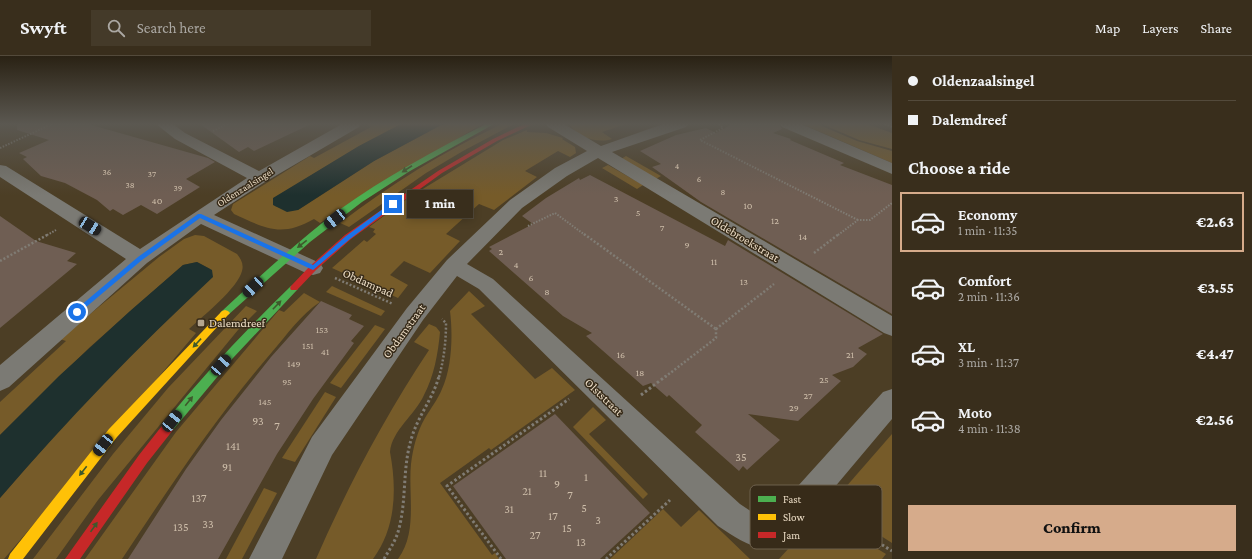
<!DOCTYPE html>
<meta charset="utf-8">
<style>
:root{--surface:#392e1c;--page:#443a29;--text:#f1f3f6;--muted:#aba8a3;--line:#534a3b;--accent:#d6ab8b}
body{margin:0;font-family:"Crimson Pro",serif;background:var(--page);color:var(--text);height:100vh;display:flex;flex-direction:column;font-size:15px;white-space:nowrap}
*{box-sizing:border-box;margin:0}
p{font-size:13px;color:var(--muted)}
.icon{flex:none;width:22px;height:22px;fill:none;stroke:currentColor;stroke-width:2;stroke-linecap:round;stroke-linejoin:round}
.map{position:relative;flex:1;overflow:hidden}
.side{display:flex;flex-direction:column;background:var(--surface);width:360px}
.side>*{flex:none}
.hud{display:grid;align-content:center;height:88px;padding:0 16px;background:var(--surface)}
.end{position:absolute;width:18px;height:18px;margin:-9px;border:5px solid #1a73e8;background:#fff;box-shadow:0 0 0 2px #fff}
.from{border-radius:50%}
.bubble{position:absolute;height:28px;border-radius:0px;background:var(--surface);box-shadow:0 2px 10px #0003,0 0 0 1px var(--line);font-size:13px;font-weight:800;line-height:28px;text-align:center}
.car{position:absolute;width:12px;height:24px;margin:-12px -6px;border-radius:5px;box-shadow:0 0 3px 1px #0007;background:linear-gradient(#222 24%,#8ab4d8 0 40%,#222 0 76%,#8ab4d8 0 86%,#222 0)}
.hud b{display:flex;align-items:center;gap:14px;height:38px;font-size:15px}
.hud b+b{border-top:1px solid var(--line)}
.hud i{width:10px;height:10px;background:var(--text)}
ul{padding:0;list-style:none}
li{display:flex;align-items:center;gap:12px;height:60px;margin:0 8px 6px;padding:0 8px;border:2px solid transparent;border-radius:0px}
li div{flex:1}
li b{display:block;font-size:15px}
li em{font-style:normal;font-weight:800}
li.on{border-color:var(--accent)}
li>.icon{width:36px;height:36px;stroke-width:1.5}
h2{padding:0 16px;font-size:18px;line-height:48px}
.action{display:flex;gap:8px;margin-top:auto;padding:8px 16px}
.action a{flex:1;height:46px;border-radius:0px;background:var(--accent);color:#111;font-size:16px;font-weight:800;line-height:46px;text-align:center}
header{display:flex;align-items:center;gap:24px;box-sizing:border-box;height:56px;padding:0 20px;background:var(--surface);border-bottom:1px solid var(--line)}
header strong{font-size:19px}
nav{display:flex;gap:22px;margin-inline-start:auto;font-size:14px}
.search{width:280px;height:36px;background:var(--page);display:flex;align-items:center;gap:10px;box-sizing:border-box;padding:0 14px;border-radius:0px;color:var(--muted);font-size:15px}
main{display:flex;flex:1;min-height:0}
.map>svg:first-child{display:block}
.green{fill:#765b29}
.water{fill:#1e302e}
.building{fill:#6f5e53}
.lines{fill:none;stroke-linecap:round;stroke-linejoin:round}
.path-far2{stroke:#807c74;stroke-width:2;stroke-dasharray:1.5 1.5;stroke-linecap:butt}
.path-far1{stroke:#807c74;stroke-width:2.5;stroke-dasharray:2 2;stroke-linecap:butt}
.path{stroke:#807c74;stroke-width:3;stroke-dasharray:2.5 2.5;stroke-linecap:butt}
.street{fill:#7b7a74;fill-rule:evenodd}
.fast{fill:#4caf50;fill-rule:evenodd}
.slow{fill:#ffc107;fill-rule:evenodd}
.jam{fill:#c62828;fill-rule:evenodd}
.oneway{fill:#3e592c}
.route{fill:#1a73e8}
.poi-dot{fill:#b4a58e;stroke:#372b19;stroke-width:1.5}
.labels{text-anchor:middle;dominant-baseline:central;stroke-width:3;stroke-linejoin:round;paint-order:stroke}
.far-number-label{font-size:9px;fill:#cdbda9}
.far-street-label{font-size:10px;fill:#ecddc6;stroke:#372b19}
.number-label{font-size:10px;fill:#cdbda9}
.street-label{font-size:12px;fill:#ecddc6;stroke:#372b19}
.poi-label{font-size:12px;fill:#ecddc6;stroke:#372b19;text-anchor:start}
.near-number-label{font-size:12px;fill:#cdbda9}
.key{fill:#372b19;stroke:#6d604d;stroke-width:1}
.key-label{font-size:11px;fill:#ecddc6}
</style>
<header>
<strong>Swyft</strong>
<div class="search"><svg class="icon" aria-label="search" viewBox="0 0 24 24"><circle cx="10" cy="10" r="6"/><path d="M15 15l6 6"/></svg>Search here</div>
<nav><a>Map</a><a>Layers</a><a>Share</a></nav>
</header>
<main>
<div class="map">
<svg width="892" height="503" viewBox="0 0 892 503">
<rect width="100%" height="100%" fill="#4c3e25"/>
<!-- green -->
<g class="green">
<path d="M369,68H401L359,90L274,142L275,150L286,154H298L374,105L443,68H482L320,167L314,163C281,182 265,172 234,158L231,154L233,148L310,100L314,102L371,71L368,69Z"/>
<path d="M502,68H514L463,95L426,117L349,171L340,167C391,128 444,95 502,68Z"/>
<path d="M569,68H626L602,76L612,83C597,88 577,81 569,68Z"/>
<polygon points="802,68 817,68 857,85 892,95 892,107"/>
<polygon points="822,68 867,68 892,77 892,93 859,84"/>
<polygon points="527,74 527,76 546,77 563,82 562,83 575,91 576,97 570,101 558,95 525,115 537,121 494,154 479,148 446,178 460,185 430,217 404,205 390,219 408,229 398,242 332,212 364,184 367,186 376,178 373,176 375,173 369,171 408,142 503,84"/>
<polygon points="626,100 661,120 654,124 621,103"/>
<polygon points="608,109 643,129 637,133 602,112"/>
<path d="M195,179L204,180L237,198C241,203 244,208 242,215C238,232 203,260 189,273L196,277L4,503H0V442L61,372L105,325L171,260L210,213L197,206L183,209L90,291L0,379V346L66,285L60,283L159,201L184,183Z"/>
<polygon points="332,230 385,255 381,260 326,236"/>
<path d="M469,235L485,250L471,258L535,323L552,312L575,334L491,394L489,392L440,427L492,499L495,497L499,503H398C418,476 408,439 411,408C413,392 417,376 425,362C431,352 438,343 442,333C452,311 453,279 450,255Z"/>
<path d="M304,237L320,246C301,258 286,280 272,296C216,361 169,432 122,503H85L176,376L279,254L284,256Z"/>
<polygon points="246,250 257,255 238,274 98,444 56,503 33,503 113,398 168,332"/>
<path d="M429,268L436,271L440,276C438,298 434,320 424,339C415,359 392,374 390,396C397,433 396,472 373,503H316C348,430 385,360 429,294L414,286Z"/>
<polygon points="375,269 385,273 341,332 330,327"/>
<polygon points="325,336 336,341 295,406 282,402"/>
<polygon points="593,351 606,364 589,378 648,438 643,443 573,371"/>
<polygon points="892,378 892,487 831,448"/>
<polygon points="264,432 277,437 242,503 226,503"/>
<polygon points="663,453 681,471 699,454 750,503 610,503"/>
<polygon points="820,458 886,498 882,503 779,503"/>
</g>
<!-- water -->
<g class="water">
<polygon points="401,68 443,68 374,105 298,154 287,156 273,149 273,142 359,90"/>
<path d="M197,206L212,214L213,221C138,291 67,364 0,442V379L59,320L130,255L183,209Z"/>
</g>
<!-- building -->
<g class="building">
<polygon points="17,68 88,68 208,102 215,106 186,123 200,131 157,158 141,149 123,159 113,153 110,155 97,144 65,127 41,120 23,103 27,101 19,97 49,84 17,74"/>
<polygon points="200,68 311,68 254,95 248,91 239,96"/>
<polygon points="732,68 779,68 782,73 773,77 791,83 790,84 844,107 840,109 892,129 892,258 701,146 652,111 661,108 640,95 676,79 706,72 716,77"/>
<polygon points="590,119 725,190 728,184 883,278 858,292 867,298 853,311 832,319 841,325 798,365 748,358 780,384 747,414 743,410 739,415 695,376 702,369 669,339 667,341 651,327 643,330 586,280 592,277 563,260 489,195 492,193 489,191 533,168 522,160 546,142 579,122 580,124"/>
<polygon points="0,160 36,185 76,197 67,205 77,208 0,272"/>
<polygon points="321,245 352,259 349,263 364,270 351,285 354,287 313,343 277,398 218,503 128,503 186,413 221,364 271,301"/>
<polygon points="555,358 650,457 600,503 506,503 453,430"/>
</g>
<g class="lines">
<!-- path-far2 -->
<g class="path-far2">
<polyline points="719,68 723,72 700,84 858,164"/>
<polyline points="885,68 892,71"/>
<polyline points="213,75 227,68"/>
<polyline points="0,92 52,68"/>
<polyline points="528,170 555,157 585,179"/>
<polyline points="47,179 56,174"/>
<polyline points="838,179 858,164 870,164 892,147"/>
</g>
<!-- path-far1 -->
<g class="path-far1">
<polyline points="584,178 716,273"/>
<polyline points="814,197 839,178"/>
<polyline points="0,205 49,178"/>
<polyline points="335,222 393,248"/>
<polyline points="716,273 774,228"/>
<path d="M439,321C444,303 446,285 446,267L442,263"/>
<polyline points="665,321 716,282 716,273"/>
</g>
<!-- path -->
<g class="path">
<polyline points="641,339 666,320"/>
<polyline points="831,457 892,495"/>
<path d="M384,503C389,494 395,486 398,476C407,446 402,414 411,384C417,361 433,343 439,320"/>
<polyline points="501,503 447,430 569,343"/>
<polyline points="606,503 670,444"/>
</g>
<!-- street -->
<g class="street">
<polygon points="156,68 173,68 185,77 259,115 342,68 361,68 359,71 265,126 214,159 320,207 323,212 320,217 313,219 306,217 201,168 147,207 9,331 0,335 0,309 126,203 0,121 0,109 6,110 140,193 247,122 175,83"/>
<path d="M546,68H564L601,90L663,68H688L686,71L612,96L892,260V280L884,277L598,102L567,120L522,152L467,208L493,223L740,448L758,460L769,462L883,336L892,333V363L786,489C760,500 740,484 718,470L479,233L457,220L423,264L332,399L282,503H249L312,381L407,252L447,204L510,144L555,112L587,95L548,71Z"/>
<polygon points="780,68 801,68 892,107 892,118 782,71"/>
</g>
<!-- fast -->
<g class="fast">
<path d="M486,68H494L410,115L362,146L310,186L228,259H222L220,257L222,255C260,220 298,185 339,154C385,121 435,94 486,68Z"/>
<path d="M294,229L298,232L297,234L233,302L173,374L169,375L165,374L164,370L165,366C204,318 247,273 291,230Z"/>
</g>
<!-- slow -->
<polygon class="slow" points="225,254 228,255 230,257 228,259 117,381 23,503 8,503 10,498 109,373 222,255"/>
<!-- jam -->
<g class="jam">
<polygon points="524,68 533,68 497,85 442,117 351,183 316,214 297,234 291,234 290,232 291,230 310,210 345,179 438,115 493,83"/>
<polygon points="169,365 173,366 174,370 173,374 147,407 80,503 65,503 139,399 165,366"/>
</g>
</g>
<!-- one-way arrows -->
<defs><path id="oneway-solid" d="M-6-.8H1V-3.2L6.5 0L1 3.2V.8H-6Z"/></defs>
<g class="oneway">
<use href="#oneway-solid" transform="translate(407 113) rotate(147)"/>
<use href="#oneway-solid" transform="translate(302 188) rotate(142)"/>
<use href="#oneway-solid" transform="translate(277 249) rotate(-46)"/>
<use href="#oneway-solid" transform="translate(197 287) rotate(133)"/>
<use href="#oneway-solid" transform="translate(189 345) rotate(-51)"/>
<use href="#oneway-solid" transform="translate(83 415) rotate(128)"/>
<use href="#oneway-solid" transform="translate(94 471) rotate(-55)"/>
</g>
<!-- sky -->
<linearGradient id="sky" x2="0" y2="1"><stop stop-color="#2a2214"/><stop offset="0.49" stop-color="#5b5851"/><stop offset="1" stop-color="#5b5851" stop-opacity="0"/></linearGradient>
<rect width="892" height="139" fill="url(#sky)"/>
<!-- route -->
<polygon class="route" points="391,147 396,148 350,183 313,214 200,162 142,204 79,257 77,258 73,256 138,201 198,158 201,158 313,209 346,180"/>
<!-- markers -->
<rect class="poi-dot" x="197" y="263" width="8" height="8" rx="2"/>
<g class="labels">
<!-- far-number labels -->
<g class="far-number-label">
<text x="677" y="110">4</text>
<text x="107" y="116">36</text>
<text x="152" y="118">37</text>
<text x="699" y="123">6</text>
<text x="130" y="129">38</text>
<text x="178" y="132">39</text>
<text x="723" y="136">8</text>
</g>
<!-- far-street labels -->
<g class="far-street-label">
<text transform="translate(245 131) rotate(-32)">Oldenzaalsingel</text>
</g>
<!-- number labels -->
<g class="number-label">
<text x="616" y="142">3</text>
<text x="157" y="144">40</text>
<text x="748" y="149">10</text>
<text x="638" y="156">5</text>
<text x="775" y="164">12</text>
<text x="662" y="171">7</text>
<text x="803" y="180">14</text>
<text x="687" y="188">9</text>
<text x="501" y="195">2</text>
<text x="714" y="205">11</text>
<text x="516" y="208">4</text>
<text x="531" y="221">6</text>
<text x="744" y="225">13</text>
<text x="547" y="235">8</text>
<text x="322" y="273">153</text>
<text x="308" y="289">151</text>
<text x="325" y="295">41</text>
<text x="621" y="298">16</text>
<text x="850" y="298">21</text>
<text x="294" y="307">149</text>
<text x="640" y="316">18</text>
<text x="824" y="323">25</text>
<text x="287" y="325">95</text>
<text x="808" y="339">27</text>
<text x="265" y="345">145</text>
<text x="794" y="351">29</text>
</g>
<!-- street labels -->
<g class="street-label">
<text transform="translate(745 183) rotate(31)">Oldebroekstraat</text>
<text transform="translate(368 227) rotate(24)">Obdampad</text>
<text transform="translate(404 275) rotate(-54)">Obdamstraat</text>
<text transform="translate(604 341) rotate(44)">Olststraat</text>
</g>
<!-- poi labels -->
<g class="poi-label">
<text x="209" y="267">Dalemdreef</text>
</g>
<!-- near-number labels -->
<g class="near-number-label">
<text x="258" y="365">93</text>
<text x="277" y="370">7</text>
<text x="233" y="390">141</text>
<text x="741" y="401">35</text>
<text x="227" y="411">91</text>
<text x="543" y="417">11</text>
<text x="586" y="421">1</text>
<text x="557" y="428">9</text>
<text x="527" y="435">21</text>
<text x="570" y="439">7</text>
<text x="199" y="442">137</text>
<text x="584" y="452">5</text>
<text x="509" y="453">31</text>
<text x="553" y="460">17</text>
<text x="598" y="464">3</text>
<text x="208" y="468">33</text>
<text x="181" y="471">135</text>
<text x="567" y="472">15</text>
<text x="535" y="479">27</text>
<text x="581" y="486">13</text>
</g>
</g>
<!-- legend -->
<rect x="750" y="429" width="132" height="64" rx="6" class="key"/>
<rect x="758" y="440" width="18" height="6" fill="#4caf50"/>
<rect x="758" y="458" width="18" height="6" fill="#ffc107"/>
<rect x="758" y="476" width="18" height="6" fill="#c62828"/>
<g class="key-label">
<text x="783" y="447">Fast</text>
<text x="783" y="465">Slow</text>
<text x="783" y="483">Jam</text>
</g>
</svg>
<i class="end from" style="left:77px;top:256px"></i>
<i class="end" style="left:393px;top:148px"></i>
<div class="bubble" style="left:407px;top:134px;width:66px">1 min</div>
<i class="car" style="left:335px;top:163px;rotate:232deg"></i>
<i class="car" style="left:90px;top:170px;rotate:122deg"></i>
<i class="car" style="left:253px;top:231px;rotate:227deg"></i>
<i class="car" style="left:221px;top:309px;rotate:42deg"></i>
<i class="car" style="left:172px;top:365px;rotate:39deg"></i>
<i class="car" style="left:103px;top:389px;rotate:218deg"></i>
</div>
<section class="side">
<div class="hud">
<b><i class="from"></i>Oldenzaalsingel</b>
<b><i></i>Dalemdreef</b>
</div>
<h2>Choose a ride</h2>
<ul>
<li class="on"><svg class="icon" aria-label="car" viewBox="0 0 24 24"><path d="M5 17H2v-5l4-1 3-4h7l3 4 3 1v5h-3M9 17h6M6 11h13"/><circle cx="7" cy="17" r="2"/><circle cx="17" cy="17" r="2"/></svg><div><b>Economy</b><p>1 min · 11:35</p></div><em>€2.63</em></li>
<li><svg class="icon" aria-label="car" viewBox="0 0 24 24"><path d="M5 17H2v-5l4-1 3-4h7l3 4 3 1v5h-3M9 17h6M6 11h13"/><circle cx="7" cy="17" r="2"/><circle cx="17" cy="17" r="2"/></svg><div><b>Comfort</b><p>2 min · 11:36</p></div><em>€3.55</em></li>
<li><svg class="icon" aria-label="car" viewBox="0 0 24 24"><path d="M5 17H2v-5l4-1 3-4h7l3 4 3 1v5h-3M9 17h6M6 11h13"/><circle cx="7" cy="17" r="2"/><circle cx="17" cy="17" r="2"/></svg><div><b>XL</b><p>3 min · 11:37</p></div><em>€4.47</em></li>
<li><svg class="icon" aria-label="car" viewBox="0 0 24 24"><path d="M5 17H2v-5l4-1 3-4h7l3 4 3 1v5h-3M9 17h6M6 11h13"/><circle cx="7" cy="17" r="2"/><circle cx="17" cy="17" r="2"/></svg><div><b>Moto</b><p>4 min · 11:38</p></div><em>€2.56</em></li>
</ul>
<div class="action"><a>Confirm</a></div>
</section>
</main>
